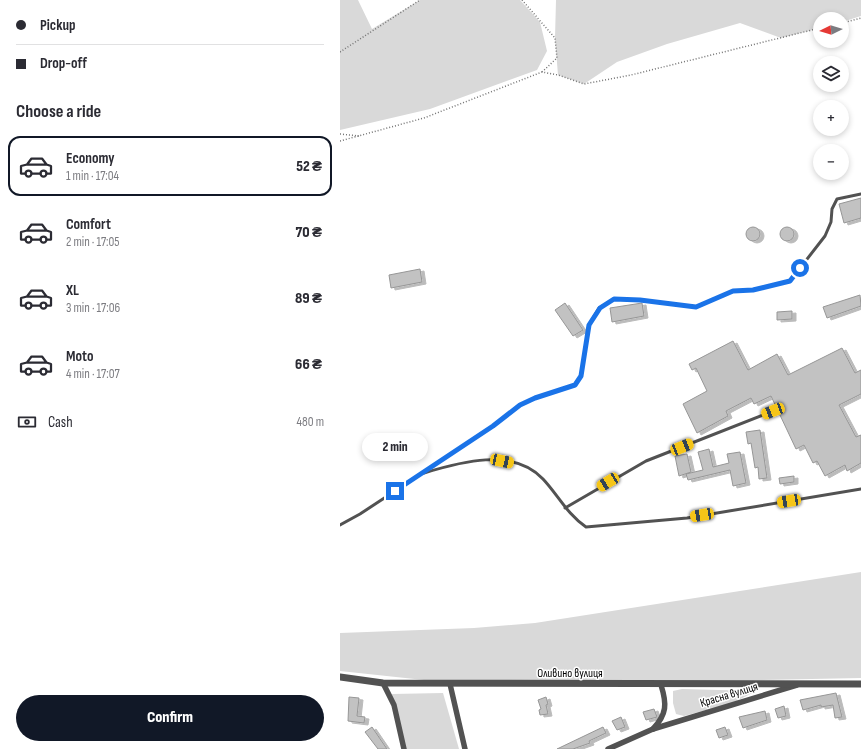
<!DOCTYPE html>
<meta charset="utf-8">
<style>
:root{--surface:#fff;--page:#f2f2f3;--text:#2b2b33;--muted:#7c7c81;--line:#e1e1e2;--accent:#111827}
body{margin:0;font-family:"Sofia Sans Condensed",sans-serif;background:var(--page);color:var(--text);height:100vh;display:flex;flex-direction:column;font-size:15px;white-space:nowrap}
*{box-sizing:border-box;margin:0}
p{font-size:13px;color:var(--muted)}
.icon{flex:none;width:22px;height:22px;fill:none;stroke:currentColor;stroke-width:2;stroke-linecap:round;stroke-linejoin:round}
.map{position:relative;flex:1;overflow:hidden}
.side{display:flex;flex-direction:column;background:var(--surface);width:340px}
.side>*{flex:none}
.hud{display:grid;align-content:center;height:88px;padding:0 16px;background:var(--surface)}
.needle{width:26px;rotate:265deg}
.controls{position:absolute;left:473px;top:12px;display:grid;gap:8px}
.controls a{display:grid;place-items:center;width:36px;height:36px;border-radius:50%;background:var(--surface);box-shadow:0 2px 6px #0003;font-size:20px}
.end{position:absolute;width:18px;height:18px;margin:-9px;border:5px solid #1a73e8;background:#fff;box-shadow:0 0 0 2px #fff}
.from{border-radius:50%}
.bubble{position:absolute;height:28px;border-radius:14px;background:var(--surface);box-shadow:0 2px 6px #0003;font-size:13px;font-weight:800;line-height:28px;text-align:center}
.car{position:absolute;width:12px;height:24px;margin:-12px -6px;border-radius:5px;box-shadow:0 0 3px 1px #0007;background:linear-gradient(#f5c518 24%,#345 0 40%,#f5c518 0 76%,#345 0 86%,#f5c518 0)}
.hud b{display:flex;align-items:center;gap:14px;height:38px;font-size:15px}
.hud b+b{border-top:1px solid var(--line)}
.hud i{width:10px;height:10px;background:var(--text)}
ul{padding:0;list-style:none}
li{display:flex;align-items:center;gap:12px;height:60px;margin:0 8px 6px;padding:0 8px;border:2px solid transparent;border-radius:12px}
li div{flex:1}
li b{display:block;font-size:15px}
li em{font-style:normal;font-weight:800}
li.active{border-color:var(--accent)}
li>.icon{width:36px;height:36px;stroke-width:1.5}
h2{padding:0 16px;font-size:18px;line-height:48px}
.pay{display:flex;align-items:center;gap:10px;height:44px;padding:0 16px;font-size:15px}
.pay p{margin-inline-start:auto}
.cta{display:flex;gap:8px;margin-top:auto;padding:8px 16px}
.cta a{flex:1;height:46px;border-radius:24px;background:var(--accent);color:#fff;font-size:16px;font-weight:800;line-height:46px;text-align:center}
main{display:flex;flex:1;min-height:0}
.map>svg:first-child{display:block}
.green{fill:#d9d9d9}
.building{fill:#c2c2c2;stroke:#969696;filter:url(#shadow)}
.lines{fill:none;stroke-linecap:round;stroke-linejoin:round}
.path{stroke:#747474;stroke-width:1.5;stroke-dasharray:1 2;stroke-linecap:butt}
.service{stroke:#525252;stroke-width:3}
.minor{stroke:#525252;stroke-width:5.5}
.tertiary{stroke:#525252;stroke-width:7}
.route{stroke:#1a73e8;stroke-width:5}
.labels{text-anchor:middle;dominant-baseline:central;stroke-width:3;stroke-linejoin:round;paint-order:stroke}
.street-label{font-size:12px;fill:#000;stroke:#fff}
</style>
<main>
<section class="side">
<div class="hud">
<b><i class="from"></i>Pickup</b>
<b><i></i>Drop-off</b>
</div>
<h2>Choose a ride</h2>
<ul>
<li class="active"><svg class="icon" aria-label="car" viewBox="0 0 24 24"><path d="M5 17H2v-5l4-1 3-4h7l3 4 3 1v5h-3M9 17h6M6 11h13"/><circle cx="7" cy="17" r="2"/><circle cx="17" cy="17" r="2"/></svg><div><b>Economy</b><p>1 min · 17:04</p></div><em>52 ₴</em></li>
<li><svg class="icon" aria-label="car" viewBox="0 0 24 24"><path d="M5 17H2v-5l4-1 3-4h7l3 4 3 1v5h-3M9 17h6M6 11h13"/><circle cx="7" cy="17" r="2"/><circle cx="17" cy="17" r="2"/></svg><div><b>Comfort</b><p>2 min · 17:05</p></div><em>70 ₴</em></li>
<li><svg class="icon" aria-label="car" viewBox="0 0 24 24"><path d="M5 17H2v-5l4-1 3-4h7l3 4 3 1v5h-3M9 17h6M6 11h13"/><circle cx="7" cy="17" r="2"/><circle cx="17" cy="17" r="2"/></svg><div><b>XL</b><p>3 min · 17:06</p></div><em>89 ₴</em></li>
<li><svg class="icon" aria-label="car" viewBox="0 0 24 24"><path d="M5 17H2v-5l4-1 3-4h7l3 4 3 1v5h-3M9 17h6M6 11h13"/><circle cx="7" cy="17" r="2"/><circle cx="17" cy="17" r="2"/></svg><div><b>Moto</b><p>4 min · 17:07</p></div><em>66 ₴</em></li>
</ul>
<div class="pay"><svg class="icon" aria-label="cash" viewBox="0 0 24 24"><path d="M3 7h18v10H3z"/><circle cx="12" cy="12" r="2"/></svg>Cash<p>480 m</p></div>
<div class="cta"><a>Confirm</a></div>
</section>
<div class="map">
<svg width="521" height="749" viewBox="0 0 521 749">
<defs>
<filter id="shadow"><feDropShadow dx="4" dy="2" stdDeviation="0" flood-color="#0004"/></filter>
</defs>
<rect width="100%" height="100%" fill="#fff"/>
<!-- green -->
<g class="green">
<polygon points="0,0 18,0 32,29 80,0 180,0 200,22 207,51 197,70 90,109 0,130"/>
<polygon points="216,0 521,0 521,16 502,22 502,19 480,19 480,28 441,38 400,23 327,44 277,62 244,84 218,75 215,38"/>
<polygon points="521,572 521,678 375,681 84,680 0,671 0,633 134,628 195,623"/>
<polygon points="342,689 416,691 393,703 344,716 336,714 333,703 333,691"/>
<polygon points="103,693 119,749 64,749 51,701 52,694"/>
</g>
<!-- building -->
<g class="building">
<polygon points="521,198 521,218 504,223 499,204"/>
<circle cx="413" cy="234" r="7"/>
<circle cx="447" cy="234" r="7"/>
<polygon points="80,269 82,282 51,288 49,275"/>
<polygon points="520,295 521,306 487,318 483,307"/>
<polygon points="225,303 243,330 233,336 215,310"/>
<polygon points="302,303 304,316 272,322 270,308"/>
<polygon points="452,311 452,319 437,320 437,312"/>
<polygon points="393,341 408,370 437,354 448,375 502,348 515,373 521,370 521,394 499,405 516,437 521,435 521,463 507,471 505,465 485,476 477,461 473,463 464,445 456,449 431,396 414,404 411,398 386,411 388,416 357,433 343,404 367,391 356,368 352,370 349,364"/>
<polygon points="420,430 427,478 419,479 418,467 415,468 411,443 408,444 406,432"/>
<polygon points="369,449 373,467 389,463 387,454 400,452 406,483 393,486 390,470 348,480 346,474 363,470 358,452"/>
<polygon points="347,454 351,472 339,476 335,456"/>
<polygon points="454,476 454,482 440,484 439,478"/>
<polygon points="496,693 502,717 495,718 493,705 481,707 481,705 463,710 460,700"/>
<polygon points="9,697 19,698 17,716 25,717 24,723 8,721"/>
<polygon points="206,697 208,704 206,705 208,714 200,715 199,710 201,709 198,700"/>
<polygon points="444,706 446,716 438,718 435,709"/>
<polygon points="314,709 317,717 306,720 303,712"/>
<polygon points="425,711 427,720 403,728 399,717"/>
<polygon points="281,717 285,727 277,730 272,721"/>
<polygon points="32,727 47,749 38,749 25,732"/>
<polygon points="263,727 266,733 249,741 250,743 233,749 217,749"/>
<polygon points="385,727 388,735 379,738 376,730"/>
</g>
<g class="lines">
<!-- path -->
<g class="path">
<polyline points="182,0 215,38 217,58 202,72"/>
<polyline points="502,23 521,18"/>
<polyline points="0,52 80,0"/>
<polyline points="0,134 19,136"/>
<polyline points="0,141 84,118 202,72 218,75 244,84 291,75 480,28"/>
</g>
<!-- service -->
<g class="service">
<path d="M84,473C120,462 173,447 203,479C218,495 227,514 246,527L347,518L521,489"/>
<polyline points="225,508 306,461 433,411"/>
<polyline points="0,525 20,514 55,491 153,426 180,405 195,398 235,385 241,376 249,325 259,308 274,299 300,300 357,307 393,291 413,290 450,281 485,236 491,222 492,209 497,199 521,194"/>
</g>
<!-- minor -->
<g class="minor">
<polyline points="43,683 54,705 64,749"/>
<polyline points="110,684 125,749"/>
<path d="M313,729C327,714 327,704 321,685"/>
<polyline points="268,749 313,729 457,685"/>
</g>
<!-- tertiary -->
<polyline class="tertiary" points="0,677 43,683 521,684"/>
</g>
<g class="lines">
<!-- route -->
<polyline class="route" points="55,491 153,426 180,405 195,398 235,385 241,376 249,325 260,308 274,299 300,300 356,307 393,291 413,290 450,281 460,268"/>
</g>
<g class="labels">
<!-- street labels -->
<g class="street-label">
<text x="230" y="673">Оливино вулиця</text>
<text transform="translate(389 695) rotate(-17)">Красна вулиця</text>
</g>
</g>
</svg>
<div class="controls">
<a><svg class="needle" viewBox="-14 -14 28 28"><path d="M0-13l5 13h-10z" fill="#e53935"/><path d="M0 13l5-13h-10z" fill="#7c7c81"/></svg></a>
<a><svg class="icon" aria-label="layers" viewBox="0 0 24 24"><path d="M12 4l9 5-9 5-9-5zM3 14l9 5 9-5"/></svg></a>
<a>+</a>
<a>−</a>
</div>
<i class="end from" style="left:460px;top:268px"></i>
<i class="end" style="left:55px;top:491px"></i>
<div class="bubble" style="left:22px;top:433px;width:66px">2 min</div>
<i class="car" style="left:433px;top:411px;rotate:249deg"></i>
<i class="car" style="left:342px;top:447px;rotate:68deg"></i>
<i class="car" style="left:162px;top:461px;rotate:102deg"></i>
<i class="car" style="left:268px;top:482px;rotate:239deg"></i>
<i class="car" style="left:449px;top:501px;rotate:261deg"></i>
<i class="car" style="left:362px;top:515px;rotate:261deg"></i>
</div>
</main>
